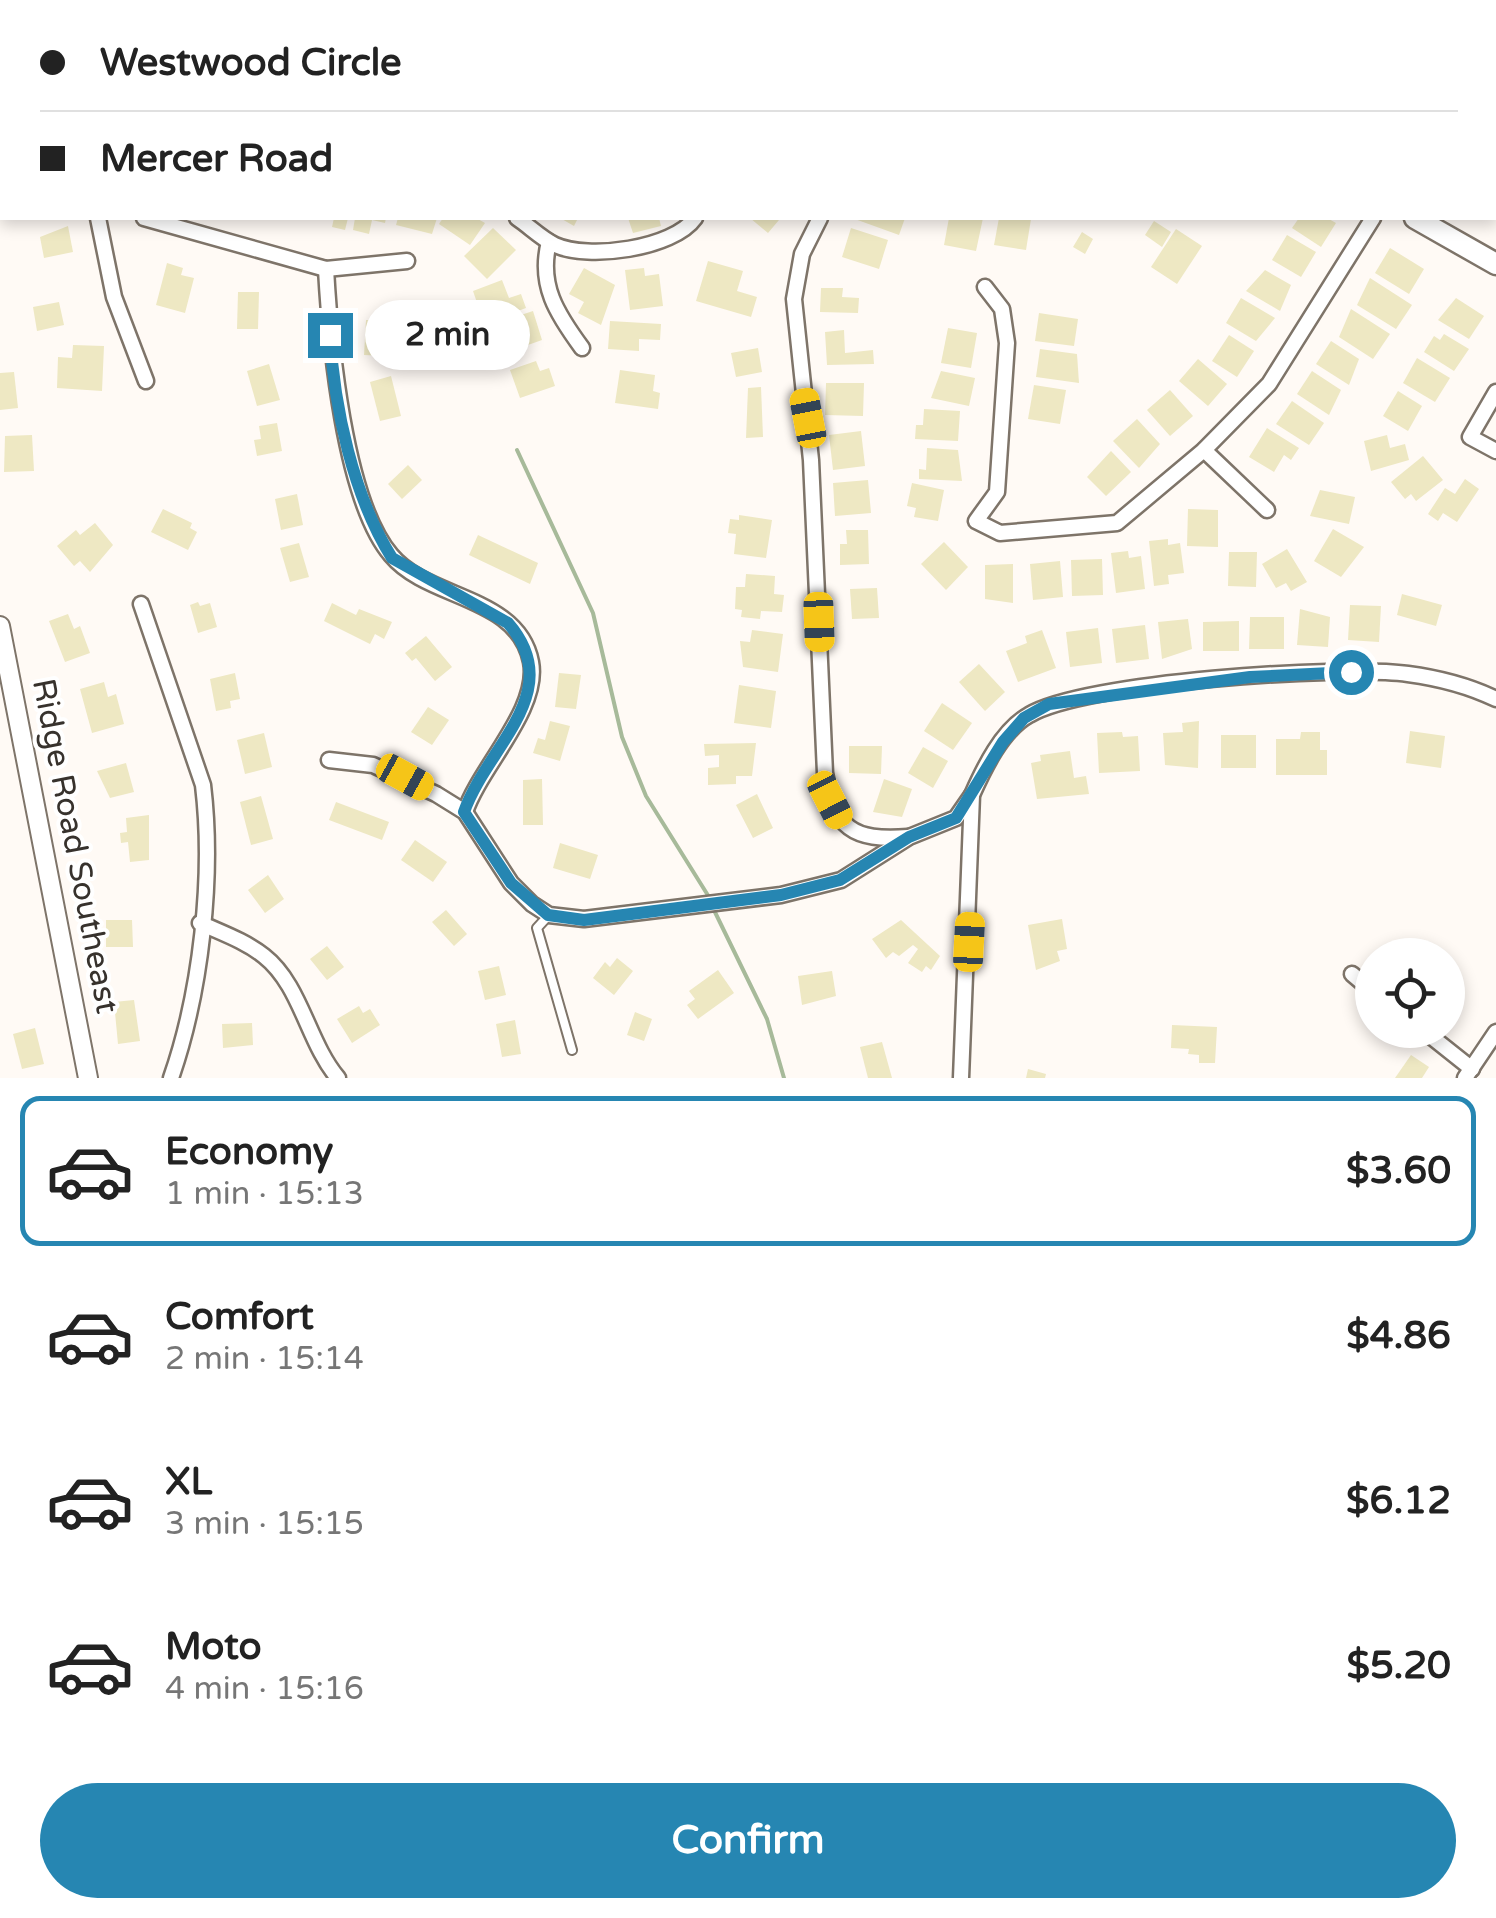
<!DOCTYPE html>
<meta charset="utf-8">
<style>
:root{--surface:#fff;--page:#f2f2f2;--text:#222;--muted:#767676;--line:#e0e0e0;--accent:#2686b2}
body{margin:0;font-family:"Varela Round",sans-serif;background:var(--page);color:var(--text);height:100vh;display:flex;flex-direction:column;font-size:38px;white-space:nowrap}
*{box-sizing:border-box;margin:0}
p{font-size:32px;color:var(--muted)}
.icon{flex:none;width:55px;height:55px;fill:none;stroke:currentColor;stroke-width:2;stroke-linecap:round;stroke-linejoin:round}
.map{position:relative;height:1078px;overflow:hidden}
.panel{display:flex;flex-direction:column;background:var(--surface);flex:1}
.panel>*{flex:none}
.hud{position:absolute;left:0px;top:0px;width:1498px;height:220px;box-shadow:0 5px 15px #0003;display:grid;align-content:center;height:220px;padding:0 40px;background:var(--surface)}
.tools{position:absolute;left:1355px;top:938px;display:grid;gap:20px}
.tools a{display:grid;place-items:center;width:110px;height:110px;border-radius:50%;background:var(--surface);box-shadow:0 5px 15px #0003;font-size:50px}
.end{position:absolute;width:45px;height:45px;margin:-22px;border:12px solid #2686b2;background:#fff;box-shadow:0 0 0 5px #fff}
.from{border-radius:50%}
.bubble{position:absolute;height:70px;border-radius:35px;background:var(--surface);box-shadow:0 5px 15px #0003;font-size:32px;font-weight:700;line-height:70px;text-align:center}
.car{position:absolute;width:30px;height:60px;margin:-30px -15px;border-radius:12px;box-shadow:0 0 8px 2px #0007;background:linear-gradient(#f5c518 24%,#345 0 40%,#f5c518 0 76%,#345 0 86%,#f5c518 0)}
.hud b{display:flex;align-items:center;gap:35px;height:95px;font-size:38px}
.hud b+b{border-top:2px solid var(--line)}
.hud i{width:25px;height:25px;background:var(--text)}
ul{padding:18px 0 0;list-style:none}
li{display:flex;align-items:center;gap:30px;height:150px;margin:0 20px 15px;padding:0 20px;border:5px solid transparent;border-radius:20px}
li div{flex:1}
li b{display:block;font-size:38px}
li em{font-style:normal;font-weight:700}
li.current{border-color:var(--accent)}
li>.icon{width:90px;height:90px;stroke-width:1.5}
.action{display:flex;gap:20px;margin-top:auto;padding:20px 40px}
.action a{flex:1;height:115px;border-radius:60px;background:var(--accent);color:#fff;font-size:40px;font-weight:700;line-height:115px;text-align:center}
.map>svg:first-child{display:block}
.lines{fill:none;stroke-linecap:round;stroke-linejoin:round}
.stream{stroke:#a7ba9a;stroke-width:4}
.building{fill:#eee8c3}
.service-casing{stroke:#7e7469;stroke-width:12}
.minor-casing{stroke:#7e7469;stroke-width:19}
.tertiary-casing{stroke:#7e7469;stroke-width:22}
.secondary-casing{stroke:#7e7469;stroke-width:25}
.service{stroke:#fff;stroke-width:8}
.minor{stroke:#fff;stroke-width:14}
.tertiary{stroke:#fff;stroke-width:18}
.secondary{stroke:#fff;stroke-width:20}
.route{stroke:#2686b2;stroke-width:12}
.labels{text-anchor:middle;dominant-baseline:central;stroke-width:8;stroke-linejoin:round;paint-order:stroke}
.street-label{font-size:32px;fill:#37322d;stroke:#fff}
</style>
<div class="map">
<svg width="1496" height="1078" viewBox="0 0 1496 1078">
<rect width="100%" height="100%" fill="#fffaf5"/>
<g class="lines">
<!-- stream -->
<g class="stream">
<polyline points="517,450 593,613 622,737 646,796 709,897"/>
<polyline points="712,906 767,1019 784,1078"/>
</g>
</g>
<!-- building -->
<g class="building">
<polygon points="334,218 348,218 345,230 332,227"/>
<polygon points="355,218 386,218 385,223 372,220 369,234 353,230"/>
<polygon points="398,218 437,218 432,234 396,225"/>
<polygon points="443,218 476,218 485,223 470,245 439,224"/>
<polygon points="560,218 578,218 574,226"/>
<polygon points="628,218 659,218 661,226 633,233"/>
<polygon points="750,218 776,218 779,220 768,233"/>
<polygon points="852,218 905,218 899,235"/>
<polygon points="949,218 983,218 976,251 944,245"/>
<polygon points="999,218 1031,219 1026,250 994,245"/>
<polygon points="1299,218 1327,218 1336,223 1321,247 1292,228"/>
<polygon points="1154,221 1171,232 1162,247 1145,235"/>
<polygon points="68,226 73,252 44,258 40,237"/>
<polygon points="493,228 516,250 487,279 464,256"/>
<polygon points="851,228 888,240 879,269 842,257"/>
<polygon points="1176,229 1202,246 1177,284 1151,267"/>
<polygon points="1082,232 1093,239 1085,254 1073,247"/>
<polygon points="1287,235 1316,252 1301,277 1272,260"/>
<polygon points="1390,248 1424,269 1409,294 1375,273"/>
<polygon points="708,261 743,271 737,291 757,297 751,317 696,301"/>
<polygon points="167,263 183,268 181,275 194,278 185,313 156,305"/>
<polygon points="584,268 615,285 601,325 578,313 584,302 569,294"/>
<polygon points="644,268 645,276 659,274 663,306 630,310 625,270"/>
<polygon points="1265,270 1291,285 1280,311 1246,291"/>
<polygon points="1370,278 1412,305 1396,329 1357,305"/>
<polygon points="502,280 509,298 521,294 526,308 484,323 473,291"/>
<polygon points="821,288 843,288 842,297 859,298 858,313 820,312"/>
<polygon points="238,292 259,292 258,329 237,329"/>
<polygon points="1241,298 1275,318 1256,341 1226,323"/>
<polygon points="1456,298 1484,316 1469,339 1438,320"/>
<polygon points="59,302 64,325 37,331 33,307"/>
<polygon points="1351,309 1390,334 1373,359 1339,337"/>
<polygon points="533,311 542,340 511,351 506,338 493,342 487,326"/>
<polygon points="1039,313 1078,319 1074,346 1035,341"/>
<polygon points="366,320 388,321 386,356 364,355"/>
<polygon points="610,321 661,324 660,340 639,339 639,351 608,349"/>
<polygon points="948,328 977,333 971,368 941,363"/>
<polygon points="844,330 845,353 873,350 874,364 827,365 825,332"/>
<polygon points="1444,334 1469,349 1454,371 1424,352 1434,336 1440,340"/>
<polygon points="1229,335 1254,351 1237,377 1212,361"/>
<polygon points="1331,341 1359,359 1349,385 1316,364"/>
<polygon points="73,345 104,346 102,391 57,388 58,357 72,358"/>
<polygon points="758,348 762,372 736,377 731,353"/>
<polygon points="1040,349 1077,354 1079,383 1036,377"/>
<polygon points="1417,358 1450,378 1435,402 1403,383"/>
<polygon points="1198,359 1227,384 1208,406 1179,381"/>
<polygon points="536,361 540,371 549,368 555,386 520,398 510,370"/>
<polygon points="269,364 280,400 257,406 247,371"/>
<polygon points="620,370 655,375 653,391 660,393 658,409 615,403"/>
<polygon points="941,371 975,378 969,406 931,398"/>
<polygon points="1312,371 1341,390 1329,415 1297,394"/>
<polygon points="14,372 18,408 0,410 0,373"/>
<polygon points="391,376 401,416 380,421 370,382"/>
<polygon points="826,383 864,383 863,416 825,415"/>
<polygon points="1034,385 1066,390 1060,424 1028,419"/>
<polygon points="761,387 763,437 746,438 748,388"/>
<polygon points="1170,390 1193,416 1170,436 1147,410"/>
<polygon points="1398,391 1422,406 1408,431 1383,416"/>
<polygon points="1292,401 1324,423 1309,445 1276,424"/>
<polygon points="924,409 960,411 958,441 915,439 916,425 923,425"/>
<polygon points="1137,419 1160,444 1139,468 1113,441"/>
<polygon points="277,423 282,451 257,456 254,440 261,439 259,426"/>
<polygon points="1267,428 1299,448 1291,460 1284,455 1274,472 1249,457"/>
<polygon points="861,431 865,466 833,470 829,435"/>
<polygon points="32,435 34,471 4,472 5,436"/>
<polygon points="1387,435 1390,448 1405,444 1409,460 1371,471 1364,441"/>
<polygon points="927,448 958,450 962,481 919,479 919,469 926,470"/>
<polygon points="1111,451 1131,472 1106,496 1087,477"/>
<polygon points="1423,456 1443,480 1416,501 1411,494 1405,499 1391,482"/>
<polygon points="408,465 422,480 402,499 388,484"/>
<polygon points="1465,479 1479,489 1457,522 1443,513 1438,521 1428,514 1445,488 1455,494"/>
<polygon points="868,480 871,513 835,516 833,483"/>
<polygon points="912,483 944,490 938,521 914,517 916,508 907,506"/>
<polygon points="1320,490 1355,497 1349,524 1310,516"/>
<polygon points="297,494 303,525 281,530 275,499"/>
<polygon points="163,509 192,523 190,528 197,532 188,550 151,532"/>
<polygon points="1188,509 1218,510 1218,547 1187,546"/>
<polygon points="739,515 772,520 766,558 734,554 736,534 728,533 730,519 739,520"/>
<polygon points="95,523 113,545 90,572 80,561 74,566 57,546 76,530 80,535"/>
<polygon points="1333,529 1364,547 1341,577 1314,561"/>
<polygon points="846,530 868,530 869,564 840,565 840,544 847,544"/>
<polygon points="478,535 538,563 530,584 469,555"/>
<polygon points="1168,539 1168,545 1180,543 1184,573 1168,575 1169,584 1154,586 1149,541"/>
<polygon points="944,542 968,567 946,590 921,564"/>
<polygon points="299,543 309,577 290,582 280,548"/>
<polygon points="1287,549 1307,582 1291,591 1286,583 1276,588 1262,564"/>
<polygon points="1128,551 1129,558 1141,556 1145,589 1116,593 1111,553"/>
<polygon points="1229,552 1257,552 1256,587 1228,586"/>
<polygon points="1102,559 1103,595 1072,596 1071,560"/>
<polygon points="1060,561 1063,597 1033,600 1030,564"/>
<polygon points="1013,564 1013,603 985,599 985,565"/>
<polygon points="746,574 775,576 774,594 784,595 782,612 761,611 760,619 741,617 742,610 735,609 736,587 745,587"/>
<polygon points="877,588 879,618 852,619 850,589"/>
<polygon points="1402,594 1442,605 1436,626 1397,615"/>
<polygon points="198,602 200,606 210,603 217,627 198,633 190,605"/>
<polygon points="332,603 356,615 359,609 392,622 384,639 375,634 370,644 324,621"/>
<polygon points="1350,605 1381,606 1379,642 1348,640"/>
<polygon points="1300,609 1330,617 1328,647 1297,645"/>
<polygon points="68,614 74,629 80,626 90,653 65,662 49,621"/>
<polygon points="1250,617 1284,617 1284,649 1249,649"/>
<polygon points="1188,619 1192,649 1162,659 1158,622"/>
<polygon points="1239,621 1239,651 1203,651 1203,622"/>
<polygon points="1145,625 1149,659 1116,663 1112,629"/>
<polygon points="1098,628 1102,663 1070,667 1066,632"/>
<polygon points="752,630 783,634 778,672 743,667 740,641 750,642"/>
<polygon points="1042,630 1056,668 1018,682 1006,651 1027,643 1025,636"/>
<polygon points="426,636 452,667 435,681 416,658 412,661 405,653"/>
<polygon points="979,664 1005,692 985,711 959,682"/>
<polygon points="235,673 240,699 230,701 231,708 216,711 210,679"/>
<polygon points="559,673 581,675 576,709 555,707"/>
<polygon points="104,682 108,697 116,694 124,724 92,733 80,689"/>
<polygon points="739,685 776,691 771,728 734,723"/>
<polygon points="942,703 972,723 953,750 924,731"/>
<polygon points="428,707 449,720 432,745 411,732"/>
<polygon points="550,721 570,726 560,761 533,753 538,738 545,740"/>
<polygon points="1199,721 1198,768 1165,765 1163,733 1183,732 1182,723"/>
<polygon points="1410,731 1445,736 1441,768 1406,763"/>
<polygon points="1122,732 1123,737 1138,736 1140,771 1099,773 1097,733"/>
<polygon points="1301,732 1320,732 1320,750 1327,750 1327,775 1276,775 1276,739 1300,739"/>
<polygon points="264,733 272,767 245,774 237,740"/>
<rect x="1221" y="735" width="35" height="33"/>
<polygon points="756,743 752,776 736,776 736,784 708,785 708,768 719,767 719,755 705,756 704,744"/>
<polygon points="849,746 882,746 881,774 849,773"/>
<polygon points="923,747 948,761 933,788 908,773"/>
<polygon points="1070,751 1074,778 1086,776 1089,794 1037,799 1031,763 1041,761 1040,755"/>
<polygon points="126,763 134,792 110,798 97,771"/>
<polygon points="542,779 543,825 523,825 523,780"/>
<polygon points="884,779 912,789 902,817 873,812"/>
<polygon points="757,794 773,828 753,838 736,805"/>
<polygon points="261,796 273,839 251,845 240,802"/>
<polygon points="336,802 389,822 382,840 329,820"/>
<polygon points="149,815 149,860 130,862 128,842 121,843 120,833 127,832 126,818"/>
<polygon points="415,840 447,862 433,882 401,860"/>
<polygon points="560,843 598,855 590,879 553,868"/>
<polygon points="268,875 284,899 265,913 248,890"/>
<polygon points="446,910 467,934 454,946 432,922"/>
<polygon points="1062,919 1067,949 1057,951 1060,961 1036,970 1028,925"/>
<polygon points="106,920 132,920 133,947 106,947"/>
<polygon points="901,920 940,956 931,970 926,966 922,972 908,963 918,949 913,945 899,956 893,952 886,958 872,939"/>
<polygon points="327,946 344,967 327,980 310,959"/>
<polygon points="617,958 633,971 614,995 593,978 605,962 610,967"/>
<polygon points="499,966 506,995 485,1000 478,971"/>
<polygon points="718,970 734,993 698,1019 687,1005 695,999 689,991"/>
<polygon points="832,971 836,996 802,1005 798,976"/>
<polygon points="134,1000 140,1041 118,1044 114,1002"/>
<polygon points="359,1006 363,1013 370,1009 380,1025 352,1043 337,1019"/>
<polygon points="635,1012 652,1019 644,1041 627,1035"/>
<polygon points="515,1020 521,1054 502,1057 496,1024"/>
<polygon points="252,1023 253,1045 223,1048 222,1024"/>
<polygon points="1172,1025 1217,1027 1215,1063 1199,1063 1199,1055 1188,1054 1189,1049 1171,1048"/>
<polygon points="35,1028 44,1064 22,1069 13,1034"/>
<polygon points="882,1042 892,1078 868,1078 860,1047"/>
<polygon points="1411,1055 1429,1067 1422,1078 1395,1078"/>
<polygon points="1028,1069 1046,1074 1045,1078 1026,1078"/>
</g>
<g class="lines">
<defs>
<polyline id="service" points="549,915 537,928 572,1050"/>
<g id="minor">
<polyline points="57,0 57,2"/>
<polyline points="229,0 230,2"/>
<polyline points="420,0 423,2"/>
<polyline points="1321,0 1321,2"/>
<polyline points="541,2 541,0"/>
<polyline points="896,2 896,0"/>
<polyline points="1210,2 1210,0"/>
<polyline points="1495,4 1496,3"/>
<polyline points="1495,117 1496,118"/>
<polyline points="98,218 114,297 146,381"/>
<polyline points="144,218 326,269 407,261"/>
<path d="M517,218C529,226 542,239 555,245C588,260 673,249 695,218"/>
<path d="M820,218L802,254L794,299L811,460L825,773C835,829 852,841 908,837"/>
<path d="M549,242C538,285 557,314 582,348"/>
<path d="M326,269C330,341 344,500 391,555C428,600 518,595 531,662C540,709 480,767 465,812"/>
<polyline points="985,287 1002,309 1007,343 997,492 976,521 1000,533 1117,523 1204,450 1269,384 1373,218"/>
<polyline points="1496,392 1470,437 1496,451"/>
<polyline points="1204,450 1267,510"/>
<path d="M141,604L203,785C214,876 201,992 171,1078"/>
<polyline points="329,760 373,765 436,794 465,812 511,883 532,904 549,915 584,919 781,895 841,880 909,837 956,818 972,795"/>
<path d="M200,923C222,933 245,941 264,956C301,985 308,1043 338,1078"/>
<polyline points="1352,974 1372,991"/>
<polyline points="1423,1030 1472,1069"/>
<path d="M961,1078L972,795C984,768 1002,730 1029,715C1084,682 1339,665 1408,674C1438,678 1469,686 1496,699"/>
<polyline points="1465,1078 1496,1032"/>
</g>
<polyline id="tertiary" points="0,626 88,1078"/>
<g id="secondary">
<polyline points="941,0 947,2"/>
<polyline points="1415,218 1496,264"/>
</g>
</defs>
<!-- service casing -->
<use href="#service" class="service-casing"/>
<!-- minor casing -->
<use href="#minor" class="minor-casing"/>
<!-- tertiary casing -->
<use href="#tertiary" class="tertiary-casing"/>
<!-- secondary casing -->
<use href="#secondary" class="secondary-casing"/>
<!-- service -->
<use href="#service" class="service"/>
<!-- minor -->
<use href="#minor" class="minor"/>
<!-- tertiary -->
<use href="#tertiary" class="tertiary"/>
<!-- secondary -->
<use href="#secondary" class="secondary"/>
</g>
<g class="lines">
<!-- route -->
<path class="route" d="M330,335C334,407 353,496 392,558L508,623C568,692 487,746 464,812L511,883L548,915L584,920L781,895L840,880L909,837L956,818L1003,742L1024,718L1049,704L1250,677L1351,672"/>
</g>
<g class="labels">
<!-- street labels -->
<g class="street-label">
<text transform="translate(75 846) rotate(79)">Ridge Road Southeast</text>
</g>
</g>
</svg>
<div class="tools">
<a><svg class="icon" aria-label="locate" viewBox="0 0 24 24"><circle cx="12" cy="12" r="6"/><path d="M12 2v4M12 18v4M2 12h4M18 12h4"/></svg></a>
</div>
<i class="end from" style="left:1351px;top:672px"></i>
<i class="end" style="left:330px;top:335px"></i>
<div class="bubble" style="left:365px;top:300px;width:165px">2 min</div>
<i class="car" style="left:808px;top:418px;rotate:349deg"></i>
<i class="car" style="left:819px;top:622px;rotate:178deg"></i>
<i class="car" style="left:405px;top:777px;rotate:119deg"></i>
<i class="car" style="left:830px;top:800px;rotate:153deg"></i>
<i class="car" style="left:969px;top:942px;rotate:3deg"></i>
<div class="hud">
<b><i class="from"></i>Westwood Circle</b>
<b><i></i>Mercer Road</b>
</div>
</div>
<section class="panel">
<ul>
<li class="current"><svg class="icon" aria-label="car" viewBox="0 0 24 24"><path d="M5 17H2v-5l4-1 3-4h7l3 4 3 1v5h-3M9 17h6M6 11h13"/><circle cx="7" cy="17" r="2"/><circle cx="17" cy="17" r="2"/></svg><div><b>Economy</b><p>1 min · 15:13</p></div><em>$3.60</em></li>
<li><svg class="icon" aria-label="car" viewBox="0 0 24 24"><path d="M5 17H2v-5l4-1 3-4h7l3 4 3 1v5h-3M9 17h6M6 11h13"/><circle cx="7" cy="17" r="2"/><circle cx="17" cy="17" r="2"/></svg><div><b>Comfort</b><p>2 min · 15:14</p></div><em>$4.86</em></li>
<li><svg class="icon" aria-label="car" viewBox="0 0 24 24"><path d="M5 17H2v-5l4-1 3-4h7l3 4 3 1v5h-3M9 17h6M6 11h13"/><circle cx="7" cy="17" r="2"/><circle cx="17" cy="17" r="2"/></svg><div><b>XL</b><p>3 min · 15:15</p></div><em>$6.12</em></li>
<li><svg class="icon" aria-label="car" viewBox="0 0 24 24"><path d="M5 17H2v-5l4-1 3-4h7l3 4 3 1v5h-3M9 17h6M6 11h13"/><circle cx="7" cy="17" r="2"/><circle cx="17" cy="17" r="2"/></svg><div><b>Moto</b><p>4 min · 15:16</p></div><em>$5.20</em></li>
</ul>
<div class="action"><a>Confirm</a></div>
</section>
